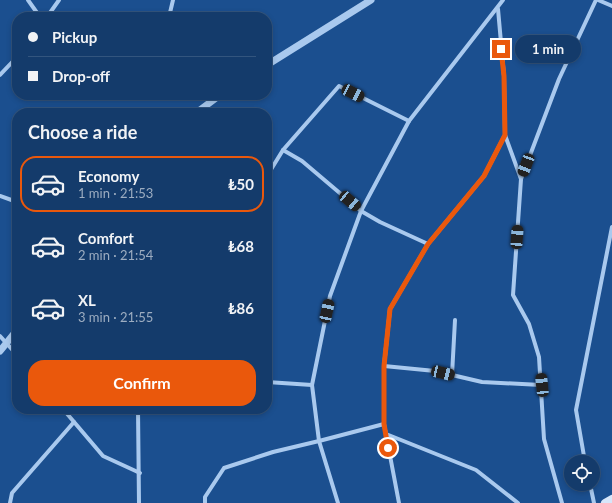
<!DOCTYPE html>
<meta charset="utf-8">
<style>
:root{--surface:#143b6b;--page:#1d4271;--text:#f1f3f6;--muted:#9dadc1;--line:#33557e;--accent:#ea580c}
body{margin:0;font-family:Lato,sans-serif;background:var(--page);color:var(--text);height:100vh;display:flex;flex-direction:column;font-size:15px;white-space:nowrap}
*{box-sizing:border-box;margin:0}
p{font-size:13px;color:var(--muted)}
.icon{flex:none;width:22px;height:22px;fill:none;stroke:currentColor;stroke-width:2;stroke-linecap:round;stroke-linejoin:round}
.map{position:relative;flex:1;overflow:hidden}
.drawer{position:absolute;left:12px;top:108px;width:260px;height:306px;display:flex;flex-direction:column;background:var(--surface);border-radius:16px;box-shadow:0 2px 6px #0003,0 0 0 1px var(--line)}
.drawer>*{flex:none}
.guide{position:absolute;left:12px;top:12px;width:260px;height:88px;border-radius:16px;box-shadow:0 2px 6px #0003,0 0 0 1px var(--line);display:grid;align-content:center;height:88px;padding:0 16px;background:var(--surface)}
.fabs{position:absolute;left:564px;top:455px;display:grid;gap:8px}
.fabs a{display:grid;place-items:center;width:36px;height:36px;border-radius:50%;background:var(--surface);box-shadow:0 2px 6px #0003,0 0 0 1px var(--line);font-size:20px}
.end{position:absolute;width:18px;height:18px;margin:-9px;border:5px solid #ea580c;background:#fff;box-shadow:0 0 0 2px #fff}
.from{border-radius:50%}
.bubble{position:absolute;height:28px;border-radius:14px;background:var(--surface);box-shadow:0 2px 6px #0003,0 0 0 1px var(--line);font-size:13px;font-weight:700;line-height:28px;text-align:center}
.car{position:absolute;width:12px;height:24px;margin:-12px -6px;border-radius:5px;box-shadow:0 0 3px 1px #0007;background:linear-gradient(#222 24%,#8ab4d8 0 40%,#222 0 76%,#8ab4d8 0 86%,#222 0)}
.guide b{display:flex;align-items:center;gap:14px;height:38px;font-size:15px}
.guide b+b{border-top:1px solid var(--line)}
.guide i{width:10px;height:10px;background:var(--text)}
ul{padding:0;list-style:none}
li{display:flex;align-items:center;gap:12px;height:56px;margin:0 8px 6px;padding:0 8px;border:2px solid transparent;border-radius:16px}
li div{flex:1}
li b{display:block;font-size:15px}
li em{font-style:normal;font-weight:700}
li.on{border-color:var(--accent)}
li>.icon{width:36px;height:36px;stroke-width:1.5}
h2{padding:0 16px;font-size:18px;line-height:48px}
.cta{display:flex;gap:8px;margin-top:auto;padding:8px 16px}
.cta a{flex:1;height:46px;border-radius:16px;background:var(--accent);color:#fff;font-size:16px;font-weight:700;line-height:46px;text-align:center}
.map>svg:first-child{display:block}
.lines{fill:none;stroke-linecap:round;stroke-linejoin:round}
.minor{stroke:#a9c9ee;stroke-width:4}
.tertiary{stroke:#a9c9ee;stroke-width:7}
.secondary{stroke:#d6e6fa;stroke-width:8}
.route{stroke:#ea580c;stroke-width:5}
</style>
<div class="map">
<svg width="612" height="503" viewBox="0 0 612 503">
<rect width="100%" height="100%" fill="#1b4f8f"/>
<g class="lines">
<!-- minor -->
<g class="minor">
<polyline points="28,0 40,17"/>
<polyline points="598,0 612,6"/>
<polyline points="498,9 504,76 505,135 521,179 513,295 529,324 539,357 544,439 562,503"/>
<polyline points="47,17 59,0"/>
<polyline points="169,17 173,0"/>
<polyline points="0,75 17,57"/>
<polyline points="283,150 302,161 361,211 380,222 428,244"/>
<polyline points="267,176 283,150 339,86 409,121"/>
<polyline points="521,179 559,79 596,0"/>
<polyline points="0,196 17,202"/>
<polyline points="0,336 17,355"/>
<polyline points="384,366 435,371 482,382 541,385"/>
<polyline points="452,375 455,320"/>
<polyline points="267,382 312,385"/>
<polyline points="63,409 103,456 140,473"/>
<polyline points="138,409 139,503"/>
<polyline points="386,434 476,470 518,503"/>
<polyline points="585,462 576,410 612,227"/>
<polyline points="590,484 594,503"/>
<polyline points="10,503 12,493 74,422"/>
<polyline points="205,503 205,497 224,468 273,452 319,441 384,424"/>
<polyline points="338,503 319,441 312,385 330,296 361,211 409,121 503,0"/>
<polyline points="399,503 384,424 384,366 390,309 428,244 484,176 505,135"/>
</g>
<!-- tertiary -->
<g class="tertiary">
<polyline points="267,65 371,0"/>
<polyline points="196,113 220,95"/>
<polyline points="0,351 17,330"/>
</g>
<!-- secondary -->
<polyline class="secondary" points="605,503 612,499"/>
</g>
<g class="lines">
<!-- route -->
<polyline class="route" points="388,448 384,424 384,366 390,309 428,244 484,176 505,135 504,76 501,49"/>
</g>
</svg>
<div class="fabs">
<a><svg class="icon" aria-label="locate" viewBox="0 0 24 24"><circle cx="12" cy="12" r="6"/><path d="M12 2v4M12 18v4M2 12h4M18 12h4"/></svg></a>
</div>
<i class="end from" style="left:388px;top:448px"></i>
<i class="end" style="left:501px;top:49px"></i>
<div class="bubble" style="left:515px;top:35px;width:66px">1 min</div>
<i class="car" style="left:353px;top:93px;rotate:117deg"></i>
<i class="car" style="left:526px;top:165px;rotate:201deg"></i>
<i class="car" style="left:350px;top:201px;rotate:130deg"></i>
<i class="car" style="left:517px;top:237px;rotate:4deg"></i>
<i class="car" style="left:327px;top:311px;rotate:12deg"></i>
<i class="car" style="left:443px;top:373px;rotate:103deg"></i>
<i class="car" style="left:542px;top:385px;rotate:354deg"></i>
<div class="guide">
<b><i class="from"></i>Pickup</b>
<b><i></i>Drop-off</b>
</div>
<section class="drawer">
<h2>Choose a ride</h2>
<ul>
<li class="on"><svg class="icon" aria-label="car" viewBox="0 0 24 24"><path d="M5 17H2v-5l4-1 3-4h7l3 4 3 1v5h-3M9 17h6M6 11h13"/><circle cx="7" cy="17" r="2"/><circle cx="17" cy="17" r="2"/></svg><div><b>Economy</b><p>1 min · 21:53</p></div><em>₺50</em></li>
<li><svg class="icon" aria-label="car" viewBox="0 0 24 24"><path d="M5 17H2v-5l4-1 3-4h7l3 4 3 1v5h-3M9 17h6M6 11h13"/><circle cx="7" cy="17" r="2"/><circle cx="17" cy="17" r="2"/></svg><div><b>Comfort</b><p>2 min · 21:54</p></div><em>₺68</em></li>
<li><svg class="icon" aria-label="car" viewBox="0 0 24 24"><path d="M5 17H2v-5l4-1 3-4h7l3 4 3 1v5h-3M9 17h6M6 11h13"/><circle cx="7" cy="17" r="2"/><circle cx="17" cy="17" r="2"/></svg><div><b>XL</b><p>3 min · 21:55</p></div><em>₺86</em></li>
</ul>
<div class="cta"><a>Confirm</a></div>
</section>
</div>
